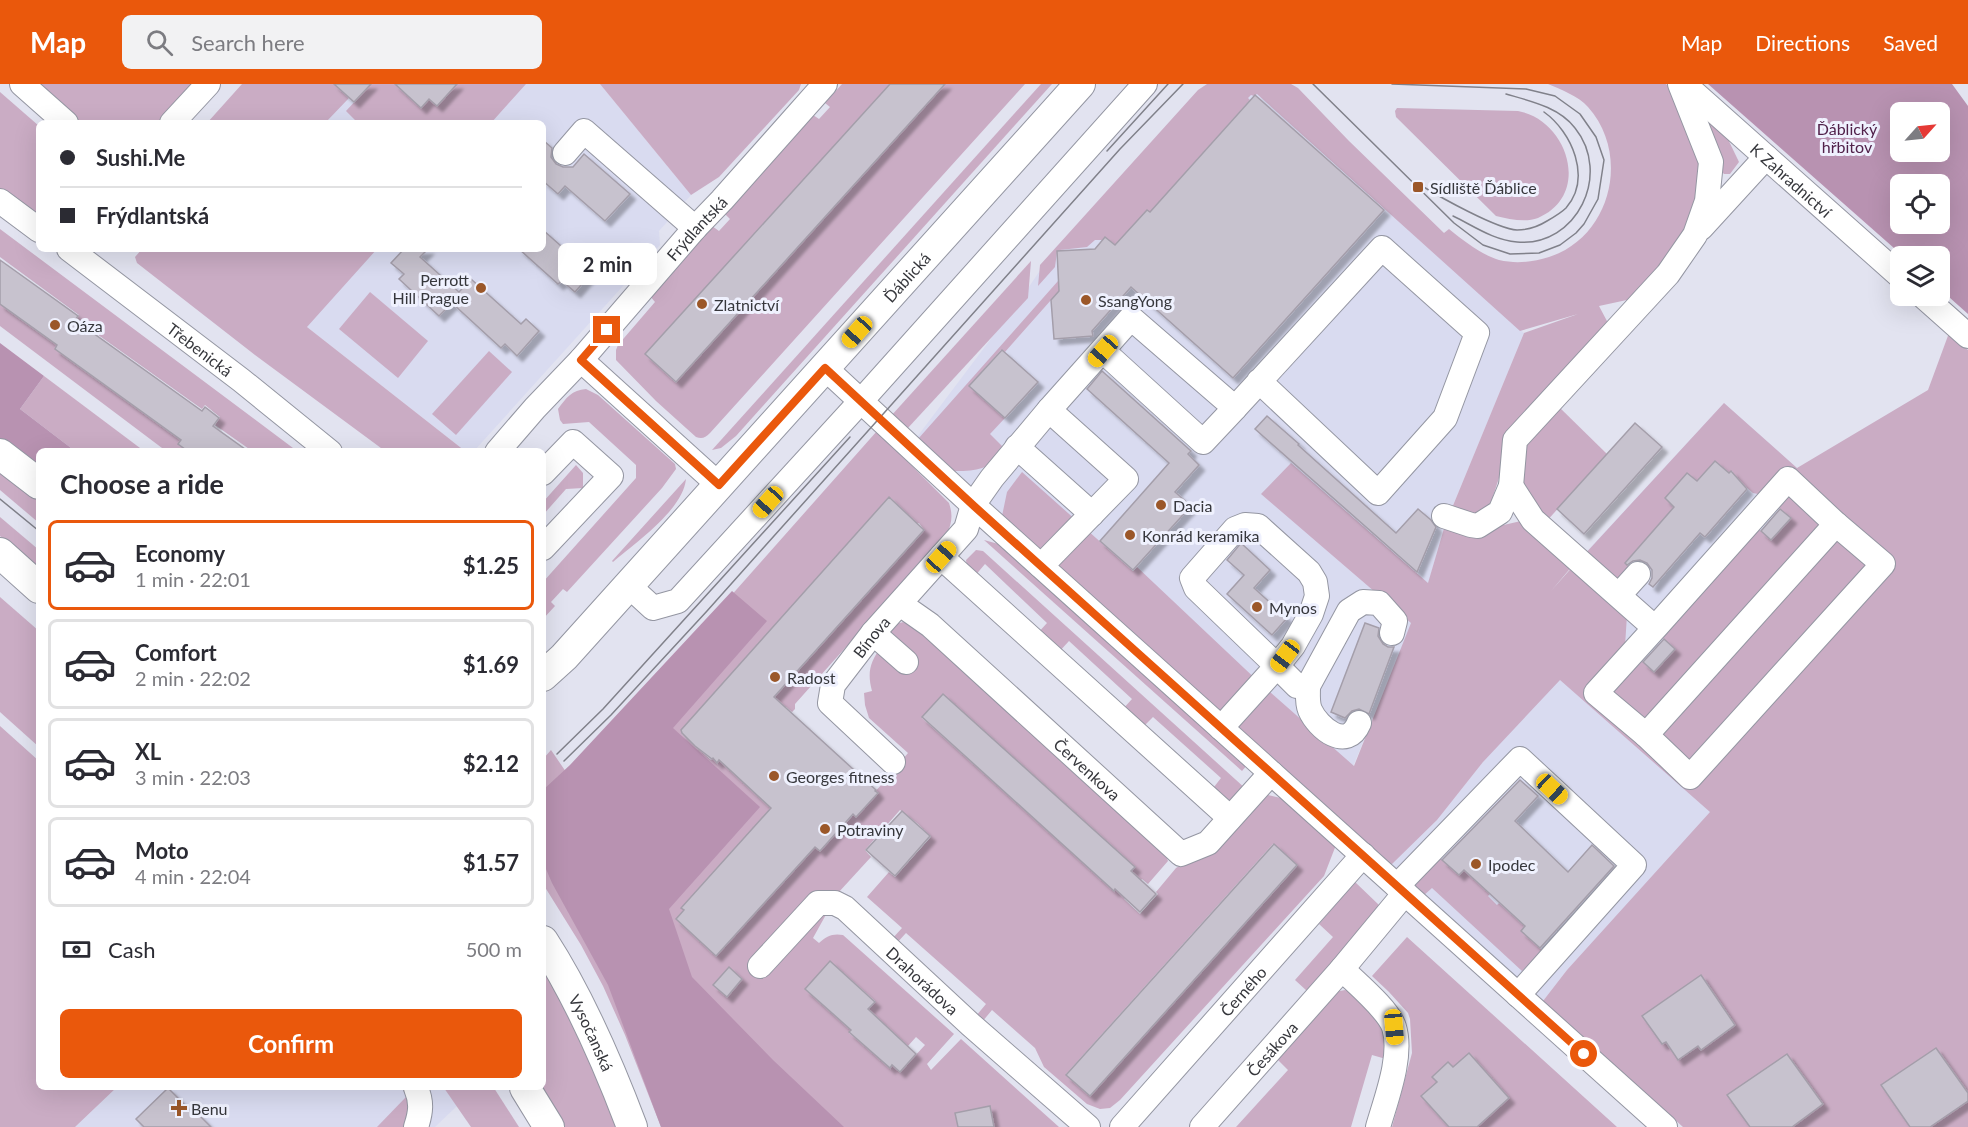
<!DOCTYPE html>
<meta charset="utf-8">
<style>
:root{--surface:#fff;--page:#f2f2f3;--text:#2b2b33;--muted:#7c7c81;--line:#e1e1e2;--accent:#ea580c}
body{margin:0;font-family:Lato,sans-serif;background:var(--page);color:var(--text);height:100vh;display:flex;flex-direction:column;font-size:22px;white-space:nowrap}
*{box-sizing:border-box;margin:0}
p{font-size:20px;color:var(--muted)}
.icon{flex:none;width:33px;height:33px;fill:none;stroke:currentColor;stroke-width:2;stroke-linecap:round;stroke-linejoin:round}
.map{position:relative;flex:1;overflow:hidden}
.side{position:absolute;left:36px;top:364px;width:510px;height:642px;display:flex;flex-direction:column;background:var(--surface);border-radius:9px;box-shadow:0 6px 24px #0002}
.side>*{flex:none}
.guide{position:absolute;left:36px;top:36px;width:510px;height:132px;border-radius:9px;box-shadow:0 6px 24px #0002;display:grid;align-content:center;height:132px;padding:0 24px;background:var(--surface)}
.needle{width:39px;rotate:63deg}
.tools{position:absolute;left:1890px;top:18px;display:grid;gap:12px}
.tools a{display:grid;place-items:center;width:60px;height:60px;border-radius:9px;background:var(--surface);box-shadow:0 6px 24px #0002;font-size:30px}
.end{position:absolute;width:27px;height:27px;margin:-14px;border:8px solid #ea580c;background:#fff;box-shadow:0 0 0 3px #fff}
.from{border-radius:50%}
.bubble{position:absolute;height:42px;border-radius:9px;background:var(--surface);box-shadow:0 6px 24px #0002;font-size:20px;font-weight:700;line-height:42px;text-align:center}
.car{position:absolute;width:18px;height:36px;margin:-18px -9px;border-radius:8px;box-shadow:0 0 4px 2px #0007;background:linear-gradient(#f5c518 24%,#345 0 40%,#f5c518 0 76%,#345 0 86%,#f5c518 0)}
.guide b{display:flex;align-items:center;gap:21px;height:57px;font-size:22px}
.guide b+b{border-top:2px solid var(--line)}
.guide i{width:15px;height:15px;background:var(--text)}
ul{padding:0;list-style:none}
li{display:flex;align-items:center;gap:18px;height:90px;margin:0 12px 9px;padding:0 12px;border:3px solid var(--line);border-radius:9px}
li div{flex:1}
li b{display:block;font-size:22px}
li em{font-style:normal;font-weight:700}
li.active{border-color:var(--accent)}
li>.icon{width:54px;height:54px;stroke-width:1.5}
h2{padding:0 24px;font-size:27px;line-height:72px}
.pay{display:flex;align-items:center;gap:15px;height:66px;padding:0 24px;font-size:22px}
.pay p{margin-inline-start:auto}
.primary-button{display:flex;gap:12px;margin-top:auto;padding:12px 24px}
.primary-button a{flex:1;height:69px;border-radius:9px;background:var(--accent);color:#fff;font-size:24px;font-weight:700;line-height:69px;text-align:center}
header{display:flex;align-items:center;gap:36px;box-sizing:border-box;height:84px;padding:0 30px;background:var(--accent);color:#fff}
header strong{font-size:28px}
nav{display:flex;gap:33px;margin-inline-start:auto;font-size:21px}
.search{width:420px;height:54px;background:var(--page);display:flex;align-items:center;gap:15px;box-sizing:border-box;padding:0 21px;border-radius:9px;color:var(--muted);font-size:22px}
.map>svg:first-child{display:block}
.built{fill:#d9dbf0}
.green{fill:#caacc4;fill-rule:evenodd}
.forest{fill:#b892b1;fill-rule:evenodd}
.building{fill:#c7c2ce;stroke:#a49eaa;stroke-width:1.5;filter:url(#shadow)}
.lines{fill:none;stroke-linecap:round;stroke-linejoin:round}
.minor-casing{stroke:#9496a2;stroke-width:26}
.major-casing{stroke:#9496a2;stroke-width:32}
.minor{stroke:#fff;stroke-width:24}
.major{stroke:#fff;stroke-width:30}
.tram{stroke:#80818a;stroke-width:1.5}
.route{stroke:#ea580c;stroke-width:8}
.poi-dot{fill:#9b5729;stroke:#eff1fe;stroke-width:2}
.labels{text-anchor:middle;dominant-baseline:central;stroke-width:6;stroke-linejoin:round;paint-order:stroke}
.park-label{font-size:16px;fill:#51214a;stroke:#eff1fe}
.street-label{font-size:16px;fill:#36373c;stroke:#eff1fe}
.poi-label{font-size:16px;fill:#36373c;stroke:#eff1fe;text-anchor:start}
</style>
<header>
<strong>Map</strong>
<div class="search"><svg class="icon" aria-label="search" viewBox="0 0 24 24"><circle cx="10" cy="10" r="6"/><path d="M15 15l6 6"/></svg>Search here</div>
<nav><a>Map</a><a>Directions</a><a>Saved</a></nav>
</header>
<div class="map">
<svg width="1968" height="1043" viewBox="0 0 1968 1043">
<defs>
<filter id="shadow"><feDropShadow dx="5.5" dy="5.5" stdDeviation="1.5" flood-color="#0004"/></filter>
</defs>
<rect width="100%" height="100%" fill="#e2e3f0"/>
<!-- built -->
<g class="built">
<polygon points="248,0 600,0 691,111 659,147 660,161 474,367 465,367 307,243 220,165 543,165 543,39 213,39"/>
<polygon points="1256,0 1524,249 1445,441 1428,500 1333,731 914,357 1020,216 1056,163"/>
<polygon points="1724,319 1932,505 1567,886 1543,917 1390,782 1437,736 1483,678 1511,553 1579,476"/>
<polygon points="116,1004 444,1004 457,1022 435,1043 75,1043"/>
</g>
<!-- green -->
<g class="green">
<polygon points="36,0 192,0 157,39 80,39"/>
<polygon points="242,0 334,0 349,14 327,37 328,39 207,39"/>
<polygon points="371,0 395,0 429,15 437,22 454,2 452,0 526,0 491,39 358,39 346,27"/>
<polygon points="600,0 801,0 799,6 719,93 691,111"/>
<path d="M842,0H890L645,270L675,298L945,0H1025L710,349C705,354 702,355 696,353L656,317L616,276V266L618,261L655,218L650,212L712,142L719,147L730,135L725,130L813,31L819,35L830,23L825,19Z"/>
<polygon points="1041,0 1052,0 736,352 721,364 712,366"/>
<path d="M1207,0H1291L1298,4L1349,57L1444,149L1449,145C1464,157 1480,170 1499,176C1516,180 1533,178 1549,173C1611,153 1631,71 1588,23C1578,12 1562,6 1548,0H1666L1674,9L1703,85L1696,133L1636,214L1599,222L1608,239L1513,351L1482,446L1521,437L1574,480L1551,507L1575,480L1627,531L1625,562L1586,608L1690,700L1891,477L1785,383L1758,410L1753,409L1732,391L1733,388L1731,387L1729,389L1715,377L1697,397L1687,389L1665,414L1674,423L1625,479L1635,487L1620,500L1584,471L1724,319L1797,384L1928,306L1949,249L1968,266V1043H1683L1543,917L1567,886L1710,728L1560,596L1483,678L1437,736L1390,782L1002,432L1007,408L1022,388L1133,487L1137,483L1262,601L1354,682L1411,539L1261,410L1291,379L1428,499L1445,441L1524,249L1578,230L1520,247L1257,10L1254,12L1251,11L1248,14L1250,16L1150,128L1147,126L1118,163L1105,153L1102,156H1095L1087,163L1060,166L1057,168L1055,183L1038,202L1040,181L1198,6Z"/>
<polygon points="0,8 39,42 39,135 0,107"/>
<path d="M1397,24L1518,27C1568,36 1592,111 1538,134C1525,139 1509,135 1496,132L1396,33L1395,27Z"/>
<polygon points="1709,36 1725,49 1739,78 1730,90 1724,90 1714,79 1704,41"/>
<polygon points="0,145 297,367 252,367 215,341 220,333 205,321 202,325 76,235 79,231 0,173"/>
<polygon points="142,165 377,165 307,243 465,367 385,367 255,271 137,179 135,173"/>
<polygon points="1031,177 1028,214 907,345 891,332"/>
<path d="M1058,197L1059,207L1005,268L1001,266L970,301L1005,334L990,350L1009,369C987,383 980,388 953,387L918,355Z"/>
<polygon points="370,208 428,257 398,294 339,245"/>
<polygon points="0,220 57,261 55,265 181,356 178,360 189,367 166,367 0,242"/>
<polygon points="489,267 512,288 456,351 432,330"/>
<polygon points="44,292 144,367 75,367 20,325"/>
<path d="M586,305L598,311L675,380L676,385L662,404L567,508L563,505L551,518L555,522L543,535V498L636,394V381L589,338L563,340L560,336L558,325C566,314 572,306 586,305Z"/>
<polygon points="1557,321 1607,370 1545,439 1521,396 1527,358"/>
<path d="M877,347L949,419C953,431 952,438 947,450L795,620V625L792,628L786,623L781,627L770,618L924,446L919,439L917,440L891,414H888L681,646L682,650L711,676L713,674L717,678L719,676L771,724L676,835L716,872L815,763L820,767L883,699L908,669L869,634L865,621L864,609L872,607C867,589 870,578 881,563L916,572L893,551L890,554L888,545C899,537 905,536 918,542L1162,762L1168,777L1148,800L1142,795L1124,815L1140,830L1158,810L1156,808L1176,784L1192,774L1257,717L1268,711L1285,715L1336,761L1324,792L1120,1016L1110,1024L1100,1025L1087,1020L1044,983L1035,964L992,926L982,938L976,932L986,920L906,849L896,860L891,856L902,844L867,813L889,788L895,793L931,753L918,740L900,726L865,766L871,773L838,809L813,854L819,859C826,852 833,849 843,851L954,950L927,980L931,986L961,955L1059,1043H994L990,1023L958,1043H661L625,951L603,902L581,861L543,800V675L551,666L577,704L682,567ZM943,610L1135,783L1114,806L922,634ZM1273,760L1297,782L1090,1012L1066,990ZM830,877L875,917L868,925L908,962L916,953L925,961L900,988L892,981L890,983L849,949L851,946L805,905Z"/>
<polygon points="576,381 583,389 583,404 566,405 543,431 543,418"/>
<polygon points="0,386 39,416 39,439 0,406"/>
<path d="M686,395C683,426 635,459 613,478L612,477Z"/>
<polygon points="1786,410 1824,437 1648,639 1613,615 1613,606 1639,574 1654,588 1674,565 1660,551 1755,442 1771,456 1790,434 1775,420"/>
<polygon points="0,433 39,466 39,488 0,452"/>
<polygon points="1831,452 1869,478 1690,681 1656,646"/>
<polygon points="984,456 1002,461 1248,680 1242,687"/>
<polygon points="976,466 983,467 1246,705 1231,717 1225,714 1214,703 1221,694 1153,633 1142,644 1122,626 1132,615 1069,557 1058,569 1037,550 1047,539 985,480 974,493 967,483 966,476"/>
<polygon points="0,513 39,547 39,663 0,628"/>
<polygon points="0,642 39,677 39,1004 116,1004 75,1043 0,1043"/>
<polygon points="1435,769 1459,791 1464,786 1490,810 1488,812 1497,821 1499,819 1525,842 1521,847 1542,866 1522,887 1432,804 1423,812 1415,803 1414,795"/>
<polygon points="1355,798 1379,821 1376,829 1307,907 1295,896 1333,853 1319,840"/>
<polygon points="1407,853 1617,1043 1477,1043 1509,1014 1469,970 1453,983 1448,978 1433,992 1437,998 1421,1012 1449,1043 1392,1043 1412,969 1410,935 1408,929 1389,908 1372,892"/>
<polygon points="543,884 574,937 621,1043 560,1043 537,1004 543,1004"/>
<polygon points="1345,906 1356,910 1382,937 1386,975 1372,971 1351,1043 1236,1043 1288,986 1273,971 1330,909"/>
<polygon points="444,1004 494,1004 519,1043 471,1043"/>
<polygon points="406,1013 409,1013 410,1034 403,1043 377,1043"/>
</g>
<!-- forest -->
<g class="forest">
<path d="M1708,0H1952L1968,22V230L1940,205V172H1903ZM1900,28H1940V68H1900ZM1940,100V140H1900V100Z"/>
<polygon points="0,259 44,292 20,325 75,367 39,368 39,384 0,355"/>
<polygon points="732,507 767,537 673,644 760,723 669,825 692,893 773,976 844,1043 661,1043 608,901 552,799 543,778 543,706 570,681"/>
</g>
<!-- building -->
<g class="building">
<polygon points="334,0 371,0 354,18"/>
<polygon points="395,0 457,0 437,22 429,15 421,24"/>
<polygon points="890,0 945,0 676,298 645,270"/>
<polygon points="1255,11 1384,126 1233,294 1131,203 1092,247 1093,252 1054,255 1051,216 1059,207 1057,167 1095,165 1105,153 1115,161 1147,126 1150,128"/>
<polygon points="543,56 552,64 551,73 556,80 563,83 573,83 584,70 630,110 605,137 565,102 558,110 543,97"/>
<polygon points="543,146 578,177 583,172 596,184 575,208 562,197 558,200 519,165 543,165"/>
<polygon points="404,165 428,165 420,173 459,208 471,195 521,240 526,235 539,247 517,272 505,260 501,264 452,219 439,232 399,195 404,190 391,179"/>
<polygon points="0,176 78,232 75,236 202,327 205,323 219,334 213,342 249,368 189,368 178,360 181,356 55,265 57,261 0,220"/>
<polygon points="1002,266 1038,298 1005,334 969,302"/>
<polygon points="1102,287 1191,367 1188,370 1199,381 1175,408 1191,422 1133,486 1100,457 1169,379 1087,305"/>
<polygon points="1267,332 1299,360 1298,361 1396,449 1418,425 1431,436 1436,443 1417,488 1255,345"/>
<polygon points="1635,339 1662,363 1584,450 1557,425"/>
<polygon points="1715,377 1729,389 1731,387 1747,405 1705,453 1700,449 1653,503 1649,500 1652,494 1652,486 1647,479 1640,476 1633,477 1627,481 1625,479 1674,423 1665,414 1687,389 1697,397"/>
<polygon points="889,413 924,446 774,613 876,706 875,707 878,709 856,733 853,730 820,767 815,763 716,872 676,835 684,826 681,824 771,724 719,676 717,679 713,674 712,675 695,662 682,649 681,646"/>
<polygon points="1780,425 1791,434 1771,456 1761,447"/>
<polygon points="1241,459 1270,486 1254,504 1287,534 1272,551 1227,510 1244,491 1227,476"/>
<polygon points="1365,539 1379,544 1378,552 1383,560 1388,563 1394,563 1369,630 1359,625 1352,627 1345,634 1331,628"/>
<polygon points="1664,555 1675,565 1654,588 1643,578"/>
<polygon points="943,610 1135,783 1131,787 1156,810 1140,828 1115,805 1114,807 922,633"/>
<polygon points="1520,696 1538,712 1515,737 1568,788 1592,761 1614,782 1540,864 1521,847 1525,842 1464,786 1459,791 1442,776"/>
<polygon points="902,727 930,752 895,792 866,766"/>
<polygon points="1274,760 1297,781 1090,1012 1066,991"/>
<polygon points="830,877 875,918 868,925 916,970 900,988 892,981 890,984 849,948 851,946 805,905"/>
<polygon points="729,883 742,895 727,913 713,901"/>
<polygon points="1701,891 1735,941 1701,966 1698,962 1678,976 1666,958 1662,960 1642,932"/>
<polygon points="1936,964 1968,1009 1968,1017 1930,1043 1910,1043 1881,1001"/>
<polygon points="1469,969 1509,1014 1477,1043 1449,1043 1421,1012 1437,998 1432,993 1448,978 1453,983"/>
<polygon points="1787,970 1823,1020 1792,1043 1750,1043 1727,1011"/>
<polygon points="168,1004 191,1027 193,1025 211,1043 144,1043 136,1035"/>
<polygon points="990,1022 994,1043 958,1043 955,1029"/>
</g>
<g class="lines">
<defs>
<g id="minor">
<polyline points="22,0 66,39"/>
<path id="s1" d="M1684,0L1900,192"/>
<polyline points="172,39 208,0"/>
<polyline points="565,69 584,47 695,144"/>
<polyline points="0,117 39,146"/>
<polyline points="1701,144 1766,73"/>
<path id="s2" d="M69,165L241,296L330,368"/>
<polyline points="1923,212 1968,252"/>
<polyline points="581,276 719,401"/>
<polyline points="825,284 973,421 1665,1043"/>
<polyline points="1235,324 1382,164 1477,249 1445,334 1378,409 1259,297"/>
<polyline points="1017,363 1092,430"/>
<path id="s3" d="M497,368L535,324L581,276L695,144L722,116L825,0"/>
<polyline points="543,389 573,358 611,392 543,464"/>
<polyline points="1511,402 1533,436 1655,544 1788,395 1836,440 1646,651 1596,609 1655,544"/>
<polyline points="1444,432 1471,441 1478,442 1500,428 1511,402 1515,356 1668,190 1695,151 1707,117 1711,78 1680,0"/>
<polygon points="1245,441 1258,442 1309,488 1315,498 1317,512 1311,530 1293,562 1277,582 1196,504 1192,494 1235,445"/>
<polyline points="941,473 1230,734"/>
<polyline points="1041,482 1126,395 1049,326"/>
<polyline points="629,502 653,524 678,517 861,317 1145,0"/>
<polyline points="1619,511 1638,490"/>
<path id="s4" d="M900,520L930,541L1181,770L1208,759L1271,689"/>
<polyline points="873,549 906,578"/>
<path d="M1308,602C1308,610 1307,619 1310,626C1318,644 1347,668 1359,639"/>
<polyline points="1221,644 1277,582 1297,602 1308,602 1349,527 1363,518 1379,519 1395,537 1392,549"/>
<polyline points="1646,651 1690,693 1883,480 1836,440"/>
<path id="s5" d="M893,678L830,619L833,601L873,549L966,445L973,421L992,394L1049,326L1131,234L1235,324L1203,358L1103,267"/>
<polyline points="1397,802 1520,675 1634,781 1518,911"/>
<path id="s6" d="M760,882L818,819H835L845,824L971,941L1088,1043"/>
<path d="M1342,885C1356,899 1388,925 1394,943C1403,972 1386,1015 1378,1043"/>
<path d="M416,1004C422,1018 421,1028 416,1043"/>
<path id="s7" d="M1122,1043L1363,771"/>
<path id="s8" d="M1202,1043L1342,885L1405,809"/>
</g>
<g id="major">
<polyline points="0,370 39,400"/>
<polyline points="0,469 39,504"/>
<path id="s9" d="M543,592L564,573L1080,0"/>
<path id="s10" d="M543,857C578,911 609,982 632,1043"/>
<polyline points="525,1004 549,1043"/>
</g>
</defs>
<!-- minor casing -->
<use href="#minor" class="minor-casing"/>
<!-- major casing -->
<use href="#major" class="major-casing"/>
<!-- minor -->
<use href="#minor" class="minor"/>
<!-- major -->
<use href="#major" class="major"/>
<!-- tram -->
<g class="tram">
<polyline points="1313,0 1454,139 1483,161 1510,170 1539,169 1560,161 1576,149 1584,140 1598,115 1604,76 1596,53 1580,30 1555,12 1526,5 1392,0"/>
<polyline points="1107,67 1168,0"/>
<path d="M1422,102C1440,113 1497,145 1517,146C1527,146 1539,142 1547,137C1554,133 1561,129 1566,124C1592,94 1572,48 1544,28"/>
<path d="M1453,132C1474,142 1493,156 1517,158C1577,163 1612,90 1575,44C1559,23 1530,17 1506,10"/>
<polyline points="0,415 39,447"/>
<polyline points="557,670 603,625 850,353"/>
<polyline points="564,677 611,631 707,527 1120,65 1183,0"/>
</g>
</g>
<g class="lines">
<!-- route -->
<polyline class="route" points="607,246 581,276 719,401 825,284 974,422 1584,970"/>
</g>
<!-- markers -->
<g class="poi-dot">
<rect x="1412" y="97" width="12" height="12" rx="3"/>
<circle cx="481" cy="204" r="6"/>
<circle cx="1086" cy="216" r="6"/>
<circle cx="702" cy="220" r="6"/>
<circle cx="55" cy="241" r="6"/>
<circle cx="1161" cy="421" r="6"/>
<circle cx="1130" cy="451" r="6"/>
<circle cx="1257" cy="523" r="6"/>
<circle cx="775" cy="593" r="6"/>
<circle cx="774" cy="692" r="6"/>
<circle cx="825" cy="745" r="6"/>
<circle cx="1476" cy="780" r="6"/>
<path d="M176 1015h6v6h6v6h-6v6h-6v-6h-6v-6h6z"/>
</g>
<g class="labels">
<!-- park labels -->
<g class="park-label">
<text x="1847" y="44">Ďáblický<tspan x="1847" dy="18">hřbitov</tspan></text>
</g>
<!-- street labels -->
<g class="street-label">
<text stroke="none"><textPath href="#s1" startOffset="144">K Zahradnictví</textPath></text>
<text stroke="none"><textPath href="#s3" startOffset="300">Frýdlantská</textPath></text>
<text stroke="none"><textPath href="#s9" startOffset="540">Ďáblická</textPath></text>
<text stroke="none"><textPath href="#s2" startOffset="165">Třebenická</textPath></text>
<text stroke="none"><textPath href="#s5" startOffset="166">Bínova</textPath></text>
<text stroke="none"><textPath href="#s4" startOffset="250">Červenkova</textPath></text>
<text stroke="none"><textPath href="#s6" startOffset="220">Drahorádova</textPath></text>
<text stroke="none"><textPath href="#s7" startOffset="182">Černého</textPath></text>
<text stroke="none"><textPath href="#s10" startOffset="104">Vysočanská</textPath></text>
<text stroke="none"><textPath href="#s8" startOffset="105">Česákova</textPath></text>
</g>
<!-- poi labels -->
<g class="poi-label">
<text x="1430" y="103">Sídliště Ďáblice</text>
<text x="469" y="195" text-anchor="end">Perrott<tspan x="469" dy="18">Hill Prague</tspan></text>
<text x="1098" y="216">SsangYong</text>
<text x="714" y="220">Zlatnictví</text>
<text x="67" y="241">Oáza</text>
<text x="1173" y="421">Dacia</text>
<text x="1142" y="451">Konrád keramika</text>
<text x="1269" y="523">Mynos</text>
<text x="787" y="593">Radost</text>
<text x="786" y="692">Georges fitness</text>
<text x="837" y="745">Potraviny</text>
<text x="1488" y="780">Ipodec</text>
<text x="191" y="1024">Benu</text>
</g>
</g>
</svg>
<div class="tools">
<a><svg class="needle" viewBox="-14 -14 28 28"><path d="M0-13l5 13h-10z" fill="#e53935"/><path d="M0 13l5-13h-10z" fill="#7c7c81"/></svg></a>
<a><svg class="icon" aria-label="locate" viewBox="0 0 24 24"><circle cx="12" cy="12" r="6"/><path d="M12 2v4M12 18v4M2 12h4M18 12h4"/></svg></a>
<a><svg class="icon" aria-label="layers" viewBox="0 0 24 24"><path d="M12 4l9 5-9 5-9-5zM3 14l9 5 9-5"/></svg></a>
</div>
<i class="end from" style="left:1584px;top:970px"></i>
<i class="end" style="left:607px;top:246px"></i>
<div class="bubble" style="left:558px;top:159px;width:99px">2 min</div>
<i class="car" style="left:857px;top:248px;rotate:222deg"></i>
<i class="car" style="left:1103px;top:267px;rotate:221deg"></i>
<i class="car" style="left:768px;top:418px;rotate:222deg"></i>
<i class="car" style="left:941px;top:473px;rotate:42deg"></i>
<i class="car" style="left:1285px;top:572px;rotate:217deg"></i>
<i class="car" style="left:1552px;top:705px;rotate:133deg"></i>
<i class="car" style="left:1394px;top:943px;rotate:175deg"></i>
<div class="guide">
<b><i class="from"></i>Sushi.Me</b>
<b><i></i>Frýdlantská</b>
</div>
<section class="side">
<h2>Choose a ride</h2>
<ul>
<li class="active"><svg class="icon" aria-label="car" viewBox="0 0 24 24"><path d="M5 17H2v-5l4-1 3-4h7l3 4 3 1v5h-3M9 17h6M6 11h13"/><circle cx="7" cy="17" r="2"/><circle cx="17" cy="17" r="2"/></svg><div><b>Economy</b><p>1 min · 22:01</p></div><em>$1.25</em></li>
<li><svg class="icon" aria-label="car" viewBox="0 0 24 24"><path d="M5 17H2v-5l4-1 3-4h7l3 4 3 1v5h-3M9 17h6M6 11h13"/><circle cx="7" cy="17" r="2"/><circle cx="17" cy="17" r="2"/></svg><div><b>Comfort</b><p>2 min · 22:02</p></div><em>$1.69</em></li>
<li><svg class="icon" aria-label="car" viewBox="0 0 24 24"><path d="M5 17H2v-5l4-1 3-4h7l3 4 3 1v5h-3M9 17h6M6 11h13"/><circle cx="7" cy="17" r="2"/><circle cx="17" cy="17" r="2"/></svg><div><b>XL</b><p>3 min · 22:03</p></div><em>$2.12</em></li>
<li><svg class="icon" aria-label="car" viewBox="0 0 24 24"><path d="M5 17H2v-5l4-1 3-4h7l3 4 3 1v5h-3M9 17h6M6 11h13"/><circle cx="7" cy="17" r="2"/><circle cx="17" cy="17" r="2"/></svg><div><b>Moto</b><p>4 min · 22:04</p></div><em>$1.57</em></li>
</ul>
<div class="pay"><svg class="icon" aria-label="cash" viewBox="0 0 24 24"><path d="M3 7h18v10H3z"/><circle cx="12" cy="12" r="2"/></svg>Cash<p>500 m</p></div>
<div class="primary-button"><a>Confirm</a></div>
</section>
</div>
